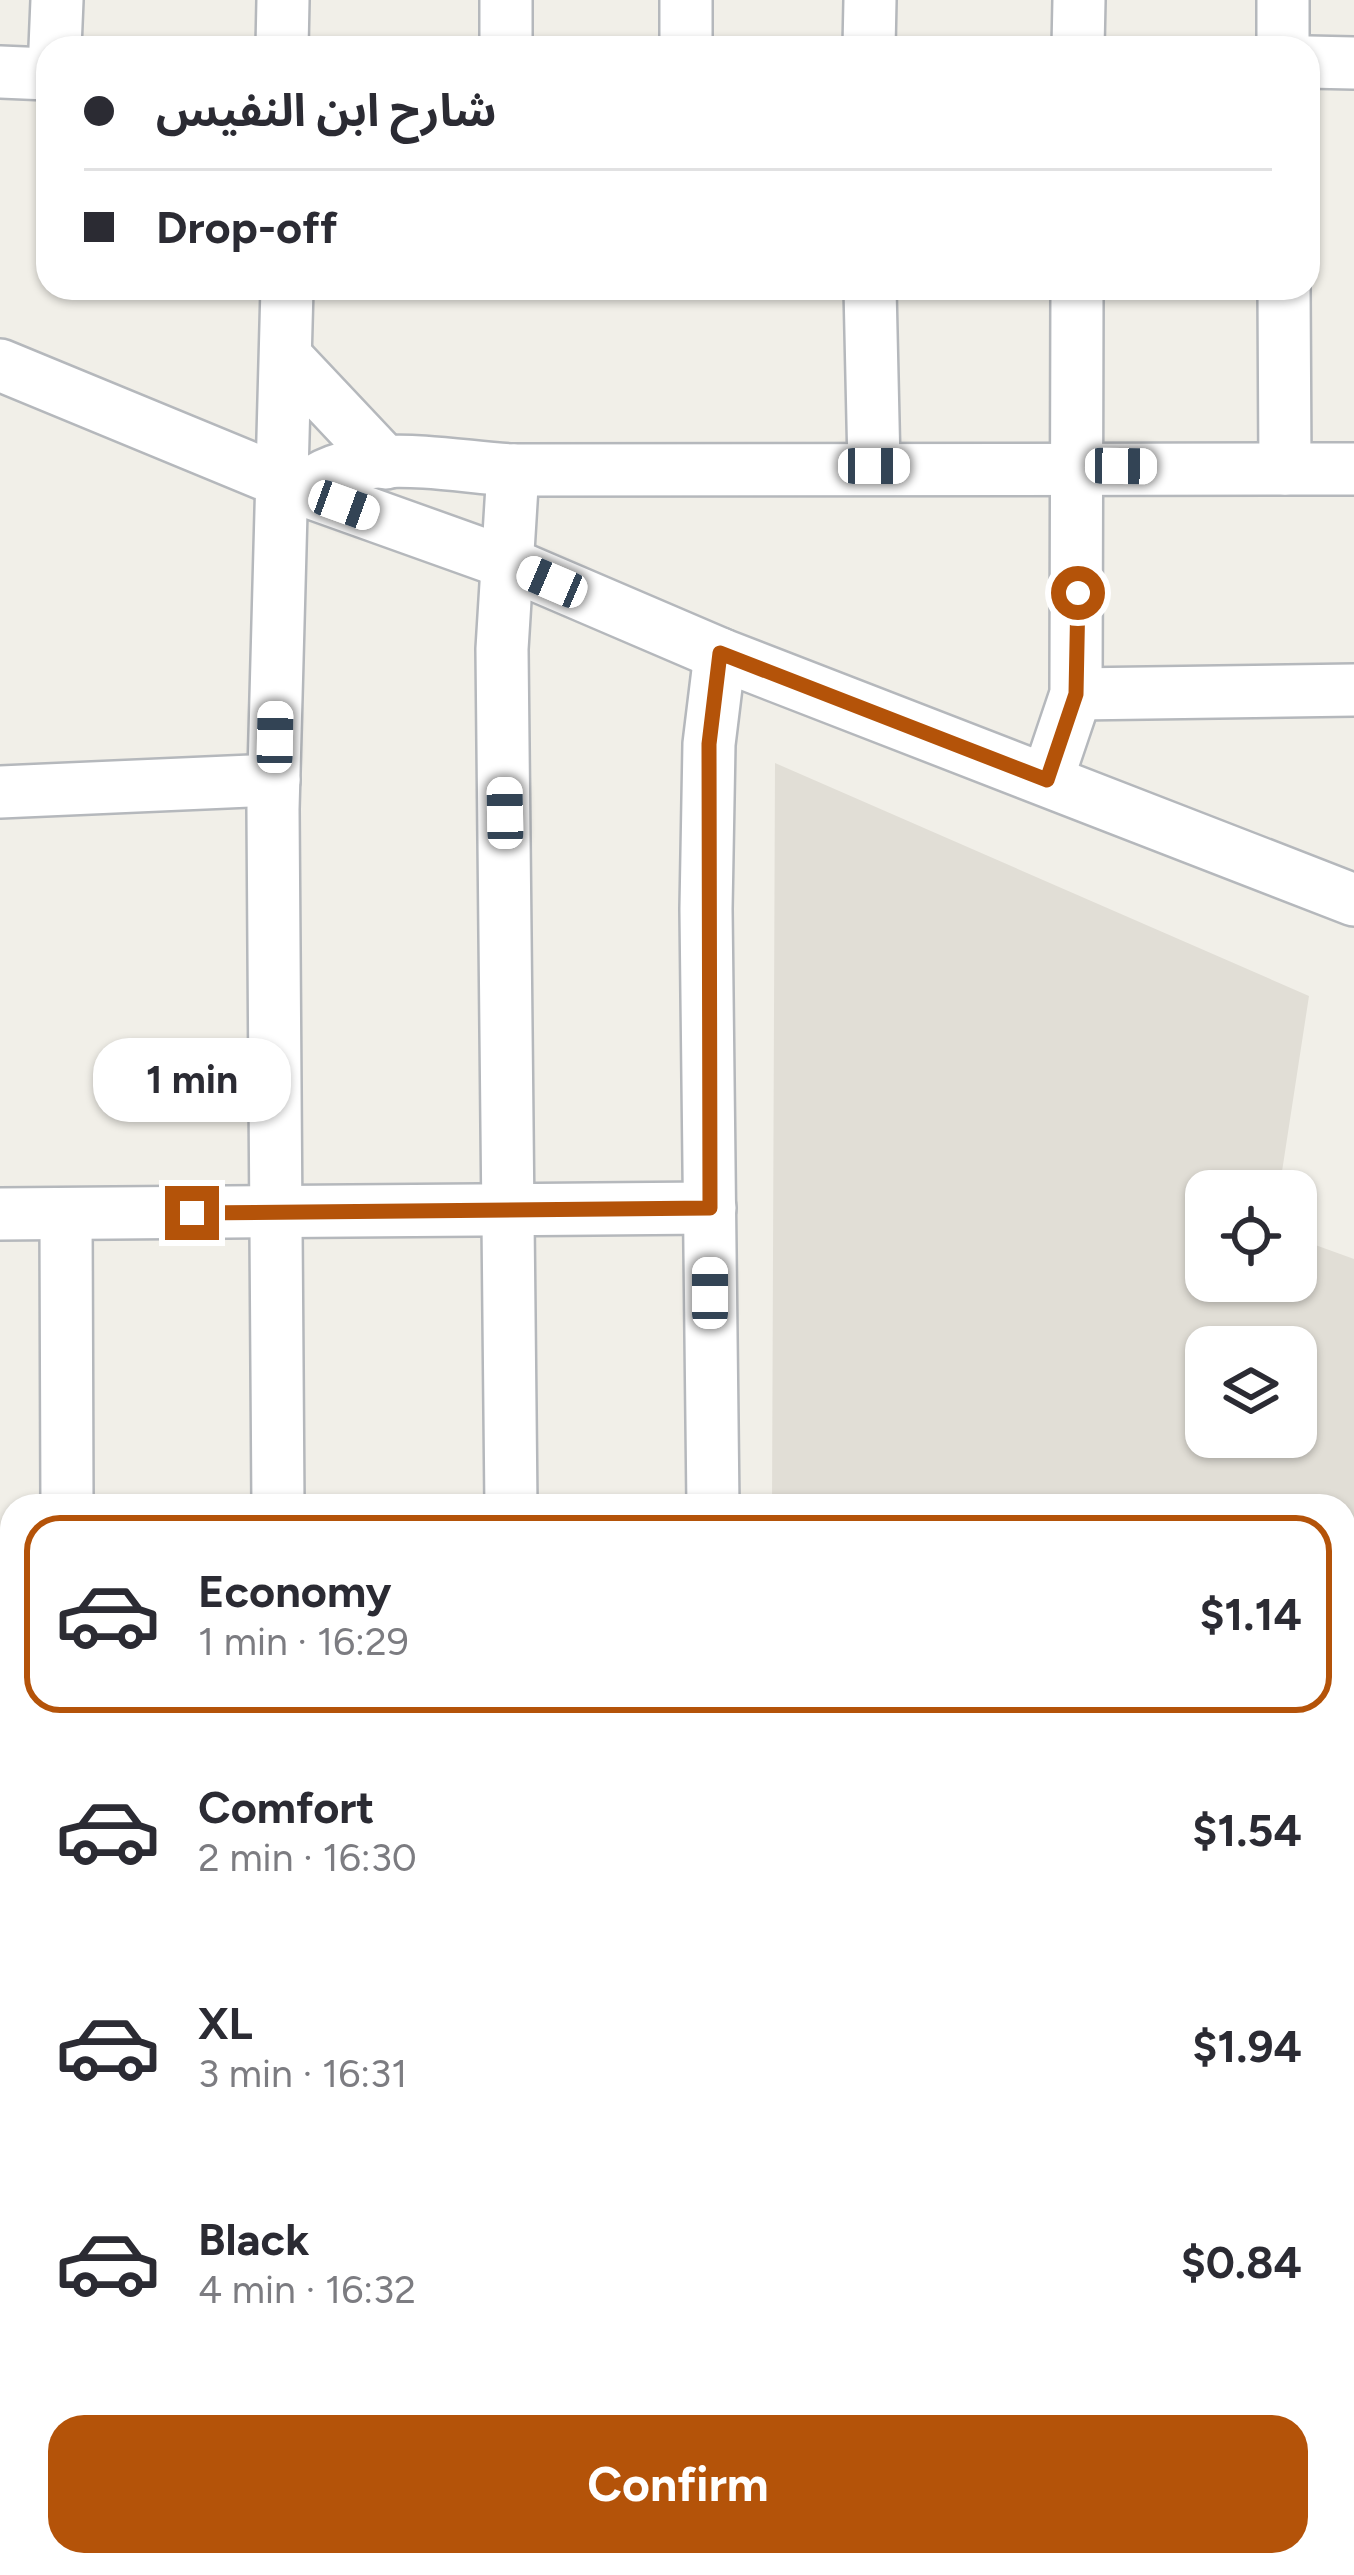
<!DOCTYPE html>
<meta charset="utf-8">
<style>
:root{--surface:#fff;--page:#f7f7f7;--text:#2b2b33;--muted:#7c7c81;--line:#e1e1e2;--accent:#b45309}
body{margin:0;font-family:Figtree,"Noto Sans Arabic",sans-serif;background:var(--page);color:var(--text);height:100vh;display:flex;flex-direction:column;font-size:45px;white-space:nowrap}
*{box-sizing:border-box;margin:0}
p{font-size:39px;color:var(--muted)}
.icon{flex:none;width:66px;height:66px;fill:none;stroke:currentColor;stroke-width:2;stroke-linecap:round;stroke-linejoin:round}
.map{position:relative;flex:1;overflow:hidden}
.side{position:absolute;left:0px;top:1494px;width:1356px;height:1083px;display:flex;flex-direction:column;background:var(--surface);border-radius:36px 36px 0 0;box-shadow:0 3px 9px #0004}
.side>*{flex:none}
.banner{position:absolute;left:36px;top:36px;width:1284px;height:264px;border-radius:36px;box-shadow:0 3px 9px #0004;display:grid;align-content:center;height:264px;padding:0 48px;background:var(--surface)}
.fabs{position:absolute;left:1185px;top:1170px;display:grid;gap:24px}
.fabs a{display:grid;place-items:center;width:132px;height:132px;border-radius:24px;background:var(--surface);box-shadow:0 3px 9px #0004;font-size:60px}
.end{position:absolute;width:54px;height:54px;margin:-27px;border:15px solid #b45309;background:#fff;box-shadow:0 0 0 6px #fff}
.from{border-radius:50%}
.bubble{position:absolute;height:84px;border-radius:36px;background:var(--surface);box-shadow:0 3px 9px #0004;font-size:39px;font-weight:700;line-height:84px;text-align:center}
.car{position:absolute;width:36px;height:72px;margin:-36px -18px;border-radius:15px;box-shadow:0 0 9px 3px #0007;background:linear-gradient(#fff 24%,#345 0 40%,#fff 0 76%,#345 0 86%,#fff 0)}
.banner b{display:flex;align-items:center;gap:42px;height:114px;font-size:45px}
.banner b+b{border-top:3px solid var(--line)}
.banner i{width:30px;height:30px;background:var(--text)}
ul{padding:21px 0 0;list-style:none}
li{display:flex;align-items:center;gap:36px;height:198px;margin:0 24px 18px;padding:0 24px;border:6px solid transparent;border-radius:36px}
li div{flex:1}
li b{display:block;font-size:45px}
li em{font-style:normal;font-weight:700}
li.current{border-color:var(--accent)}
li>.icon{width:108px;height:108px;stroke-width:1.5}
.cta{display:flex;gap:24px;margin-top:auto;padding:24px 48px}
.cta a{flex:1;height:138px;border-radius:36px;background:var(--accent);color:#fff;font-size:48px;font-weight:700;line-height:138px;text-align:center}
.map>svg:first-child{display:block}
.education{fill:#e1ded6;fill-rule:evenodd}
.building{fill:url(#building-cross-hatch);stroke:#d6d1c6;stroke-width:3}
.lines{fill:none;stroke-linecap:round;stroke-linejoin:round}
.street-casing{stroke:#b5b8bc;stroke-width:56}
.secondary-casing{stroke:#b6babf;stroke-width:70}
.street{stroke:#fff;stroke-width:51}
.secondary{stroke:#fff;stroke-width:66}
.route{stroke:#b45309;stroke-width:15}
</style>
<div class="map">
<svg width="1354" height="2575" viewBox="0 0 1354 2575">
<defs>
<pattern id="building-cross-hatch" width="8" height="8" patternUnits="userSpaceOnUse" patternTransform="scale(3)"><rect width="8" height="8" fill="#cccac5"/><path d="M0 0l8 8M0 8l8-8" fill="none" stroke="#a9a8a4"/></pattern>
</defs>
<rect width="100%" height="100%" fill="#f1efe8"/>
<!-- education -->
<g class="education">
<path d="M775,763L1309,996L1279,1191H1206V1281H1296V1238L1354,1259V1755L1344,1754V1506H772ZM1206,1347H1296V1437H1206Z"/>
<polygon points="892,2565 1250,2565 1249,2575 893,2575"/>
</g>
<!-- building -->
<polygon class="building" points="348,2565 489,2568 489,2575 336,2575"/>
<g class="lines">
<defs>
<g id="street">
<polyline points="686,0 686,48"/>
<polyline points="1283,0 1283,48"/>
<polyline points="55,48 57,0"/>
<polyline points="282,48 283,0"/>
<polyline points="506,48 506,0"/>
<polyline points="869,48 870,0"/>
<polyline points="1078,48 1079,0"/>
<polyline points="1308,62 1354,63"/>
<polyline points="0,72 48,74"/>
<polyline points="870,288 874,466"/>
<polyline points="1284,288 1285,469"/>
<polyline points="288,359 386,463"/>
<polyline points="0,365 303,490 510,564 720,654 1354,900"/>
<path d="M303,490C355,443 449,467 513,470L1354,469"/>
<polyline points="1076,694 1354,690"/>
<polyline points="1047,780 1076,694 1077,288"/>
<polyline points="0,792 274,780"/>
<polyline points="0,1214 710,1208"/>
<polyline points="66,1214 67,1506"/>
<polyline points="278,1506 273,809 287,288"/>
<polyline points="511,1506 502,649 513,470"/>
<polyline points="713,1506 706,909 709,744 720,654"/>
<polyline points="0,1682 12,1682"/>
<polyline points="1344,1839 1354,1839"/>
<polyline points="0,2008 12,2010"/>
<polyline points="1344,2149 1354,2150"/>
<polyline points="0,2262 12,2263"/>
<polyline points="1344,2398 1354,2399"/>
<polyline points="0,2521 12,2522"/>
<polyline points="466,2565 574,2575"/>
<polyline points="836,2565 836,2575"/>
<polyline points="289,2575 289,2565"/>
</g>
<g id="secondary">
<polyline points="1344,2499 1354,2460"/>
<polyline points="1324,2575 1327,2565"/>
</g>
</defs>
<!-- street casing -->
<use href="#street" class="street-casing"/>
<!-- secondary casing -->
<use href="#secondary" class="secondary-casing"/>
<!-- street -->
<use href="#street" class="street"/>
<!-- secondary -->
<use href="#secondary" class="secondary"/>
</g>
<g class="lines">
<!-- route -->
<polyline class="route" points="192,1213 710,1208 709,744 720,653 1047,780 1076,694 1078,593"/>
</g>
</svg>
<div class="fabs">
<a><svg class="icon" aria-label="locate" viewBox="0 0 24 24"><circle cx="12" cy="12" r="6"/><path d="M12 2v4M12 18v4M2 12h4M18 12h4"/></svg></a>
<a><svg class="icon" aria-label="layers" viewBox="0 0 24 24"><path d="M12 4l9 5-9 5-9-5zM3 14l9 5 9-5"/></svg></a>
</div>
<i class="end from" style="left:1078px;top:593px"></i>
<i class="end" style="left:192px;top:1213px"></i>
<div class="bubble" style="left:93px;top:1038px;width:198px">1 min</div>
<i class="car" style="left:874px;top:466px;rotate:90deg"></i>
<i class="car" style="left:1121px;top:466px;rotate:91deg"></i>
<i class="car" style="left:344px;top:505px;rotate:110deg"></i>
<i class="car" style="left:552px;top:582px;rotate:293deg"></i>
<i class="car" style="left:275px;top:737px;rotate:1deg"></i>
<i class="car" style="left:505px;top:813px;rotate:359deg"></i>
<i class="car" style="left:710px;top:1293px;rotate:0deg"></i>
<div class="banner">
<b><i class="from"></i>شارح ابن النفيس</b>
<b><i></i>Drop-off</b>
</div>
<section class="side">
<ul>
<li class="current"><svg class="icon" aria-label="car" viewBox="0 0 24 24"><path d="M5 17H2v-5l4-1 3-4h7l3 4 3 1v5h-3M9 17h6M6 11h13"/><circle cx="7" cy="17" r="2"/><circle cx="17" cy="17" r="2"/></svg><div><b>Economy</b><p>1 min · 16:29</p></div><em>$1.14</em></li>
<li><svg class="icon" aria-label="car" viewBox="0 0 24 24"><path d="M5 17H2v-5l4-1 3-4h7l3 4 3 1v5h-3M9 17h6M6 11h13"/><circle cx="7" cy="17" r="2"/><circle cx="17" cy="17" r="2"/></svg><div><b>Comfort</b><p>2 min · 16:30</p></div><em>$1.54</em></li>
<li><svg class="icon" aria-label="car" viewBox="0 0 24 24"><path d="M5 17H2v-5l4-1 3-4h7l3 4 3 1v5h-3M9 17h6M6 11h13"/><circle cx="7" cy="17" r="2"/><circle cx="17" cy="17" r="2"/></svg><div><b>XL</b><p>3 min · 16:31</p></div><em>$1.94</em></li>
<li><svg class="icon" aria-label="car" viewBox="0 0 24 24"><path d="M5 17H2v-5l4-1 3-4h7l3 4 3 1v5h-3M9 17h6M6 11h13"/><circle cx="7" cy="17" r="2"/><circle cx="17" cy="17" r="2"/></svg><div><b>Black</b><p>4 min · 16:32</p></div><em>$0.84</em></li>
</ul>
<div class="cta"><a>Confirm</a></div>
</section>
</div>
